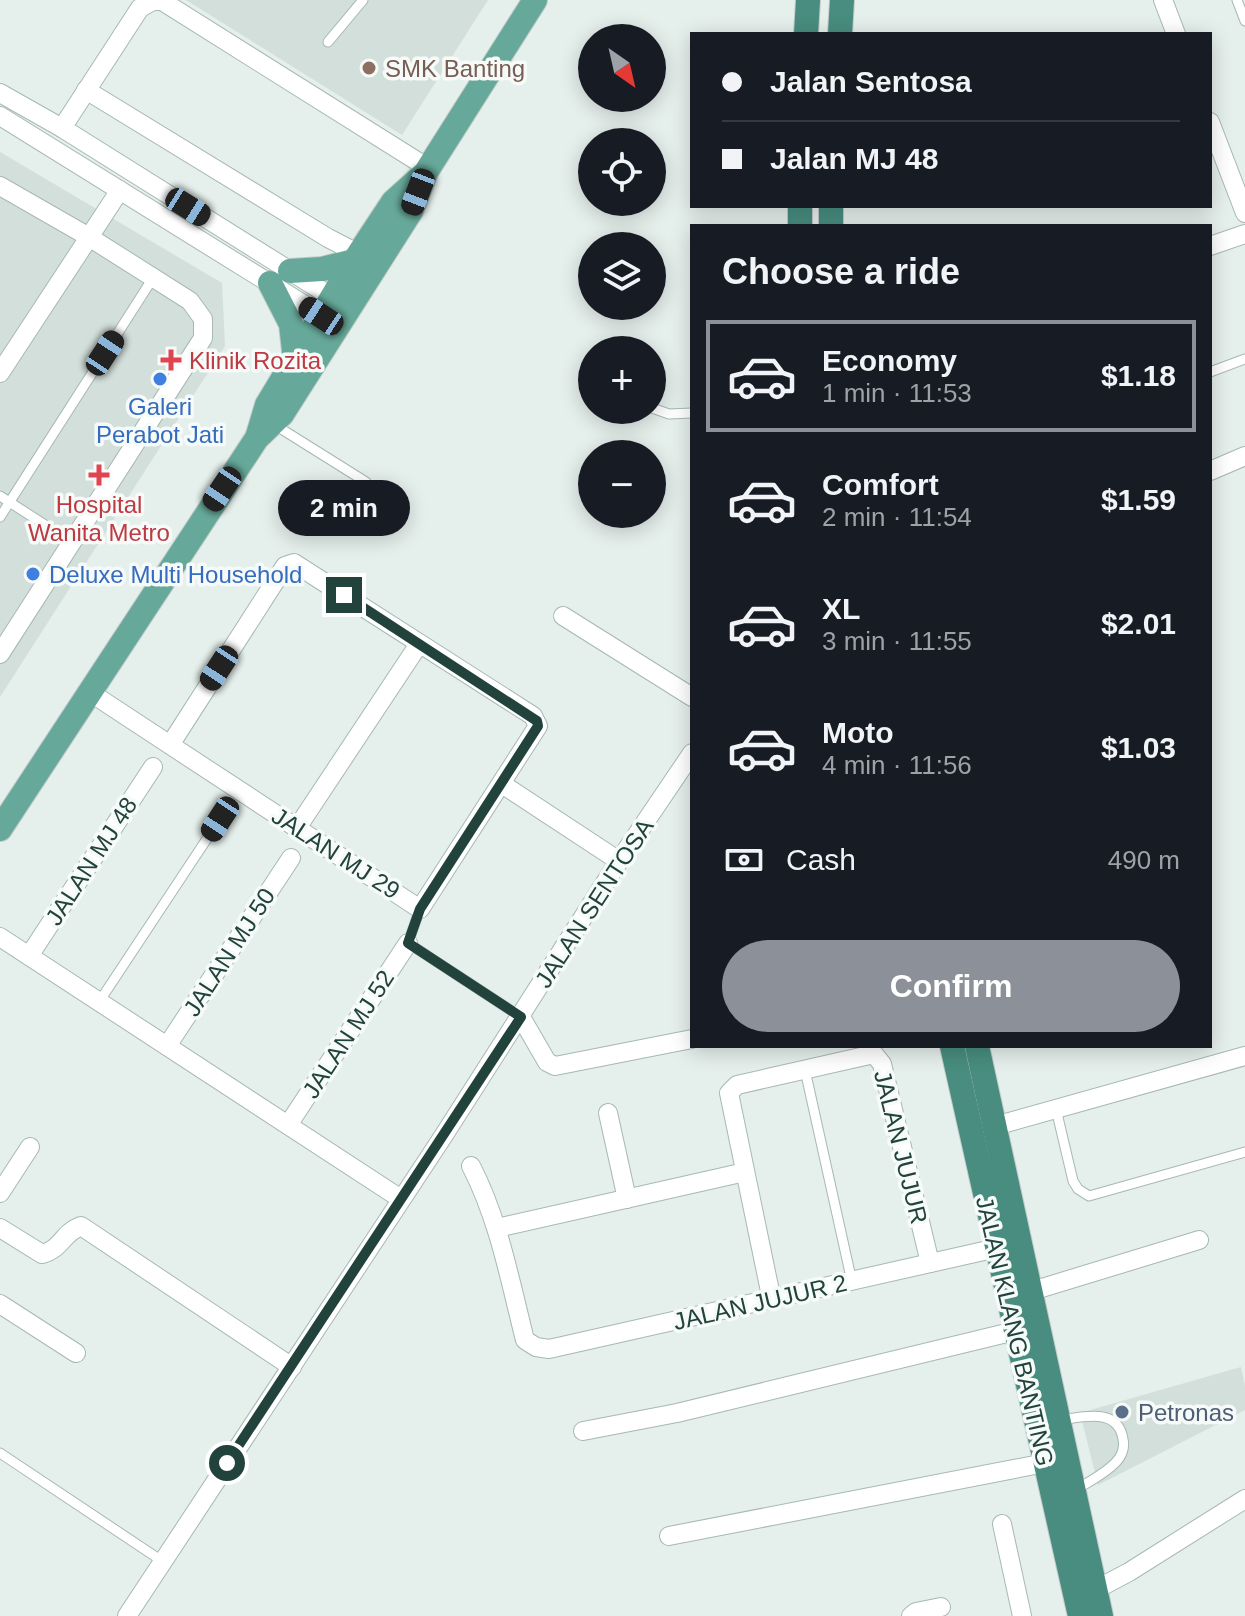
<!DOCTYPE html>
<meta charset="utf-8">
<style>
:root{--surface:#171b24;--page:#20242c;--text:#f1f3f6;--muted:#9ea1a6;--line:#363941;--accent:#8c9099}
body{margin:0;font-family:Helvetica,sans-serif;background:var(--page);color:var(--text);height:100vh;display:flex;flex-direction:column;font-size:30px;white-space:nowrap}
*{box-sizing:border-box;margin:0}
p{font-size:26px;color:var(--muted)}
.icon{flex:none;width:44px;height:44px;fill:none;stroke:currentColor;stroke-width:2;stroke-linecap:round;stroke-linejoin:round}
.map{position:relative;flex:1;overflow:hidden}
.panel{position:absolute;left:690px;top:224px;width:522px;height:824px;display:flex;flex-direction:column;background:var(--surface);border-radius:0px;box-shadow:0 4px 20px #0003}
.panel>*{flex:none}
.hud{position:absolute;left:690px;top:32px;width:522px;height:176px;border-radius:0px;box-shadow:0 4px 20px #0003;display:grid;align-content:center;height:176px;padding:0 32px;background:var(--surface)}
.needle{width:52px;rotate:146deg}
.controls{position:absolute;left:578px;top:24px;display:grid;gap:16px}
.controls a{display:grid;place-items:center;width:88px;height:88px;border-radius:50%;background:var(--surface);box-shadow:0 4px 20px #0003;font-size:40px}
.end{position:absolute;width:36px;height:36px;margin:-18px;border:10px solid #22433b;background:#fff;box-shadow:0 0 0 4px #fff}
.from{border-radius:50%}
.bubble{position:absolute;height:56px;border-radius:28px;background:var(--surface);box-shadow:0 4px 20px #0003;font-size:26px;font-weight:700;line-height:56px;text-align:center}
.car{position:absolute;width:24px;height:48px;margin:-24px -12px;border-radius:10px;box-shadow:0 0 6px 2px #0007;background:linear-gradient(#222 24%,#8ab4d8 0 40%,#222 0 76%,#8ab4d8 0 86%,#222 0)}
.hud b{display:flex;align-items:center;gap:28px;height:76px;font-size:30px}
.hud b+b{border-top:2px solid var(--line)}
.hud i{width:20px;height:20px;background:var(--text)}
ul{padding:0;list-style:none}
li{display:flex;align-items:center;gap:24px;height:112px;margin:0 16px 12px;padding:0 16px;border:4px solid transparent;border-radius:0px}
li div{flex:1}
li b{display:block;font-size:30px}
li em{font-style:normal;font-weight:700}
li.selected{border-color:var(--accent)}
li>.icon{width:72px;height:72px;stroke-width:1.5}
h2{padding:0 32px;font-size:36px;line-height:96px}
.pay{display:flex;align-items:center;gap:20px;height:88px;padding:0 32px;font-size:30px}
.pay p{margin-inline-start:auto}
.primary-button{display:flex;gap:16px;margin-top:auto;padding:16px 32px}
.primary-button a{flex:1;height:92px;border-radius:48px;background:var(--accent);color:#fff;font-size:32px;font-weight:700;line-height:92px;text-align:center}
.map>svg:first-child{display:block}
.built{fill:#d3dfda}
.lines{fill:none;stroke-linecap:round;stroke-linejoin:round}
.service-casing{stroke:#a7b8b3;stroke-width:11}
.minor-casing{stroke:#a7b8b3;stroke-width:20}
.primary-casing{stroke:#c1cac8;stroke-width:26}
.trunk-casing{stroke:#c1cac8;stroke-width:26}
.service{stroke:#fff;stroke-width:9}
.minor{stroke:#fff;stroke-width:18}
.primary{stroke:#66a899;stroke-width:24}
.trunk{stroke:#488d7f;stroke-width:24}
.route{stroke:#22433b;stroke-width:10}
.education-dot{fill:#8d6e63;stroke:#f6fbf9;stroke-width:3}
.health-dot{fill:#e0444e;stroke:#f6fbf9;stroke-width:3}
.shop-dot{fill:#3f7fe0;stroke:#f6fbf9;stroke-width:3}
.service-dot{fill:#5c6f8a;stroke:#f6fbf9;stroke-width:3}
.labels{text-anchor:middle;dominant-baseline:central;stroke-width:7;stroke-linejoin:round;paint-order:stroke}
.education-label{font-size:24px;fill:#785e54;stroke:#f6fbf9;text-anchor:start}
.health-label{font-size:24px;fill:#be3a42;stroke:#f6fbf9;text-anchor:start}
.shop-label{font-size:24px;fill:#366cbe;stroke:#f6fbf9}
.street-label{font-size:24px;fill:#22433b;stroke:#f6fbf9}
.service-label{font-size:24px;fill:#4e5e75;stroke:#f6fbf9;text-anchor:start}
</style>
<div class="map">
<svg width="1245" height="1616" viewBox="0 0 1245 1616">
<rect width="100%" height="100%" fill="#e5efeb"/>
<!-- built -->
<g class="built">
<polygon points="186,0 488,0 402,135"/>
<polygon points="0,152 222,283 225,346 0,697"/>
<polygon points="1241,1367 1245,1386 1245,1410 1098,1485 1080,1413"/>
</g>
<g class="lines">
<defs>
<g id="service">
<polyline points="1237,0 1245,21"/>
<polyline points="328,42 363,0"/>
<polyline points="1210,372 1245,359"/>
<polyline points="652,408 669,414 692,413"/>
<polyline points="275,425 366,482"/>
<polyline points="0,496 70,541"/>
<polyline points="0,517 153,278"/>
<polyline points="420,909 408,943 521,1017"/>
<polyline points="99,1002 220,819"/>
<polyline points="805,1070 852,1282"/>
<polyline points="1056,1109 1073,1181 1078,1189 1089,1196 1245,1152"/>
<path d="M1060,1420C1083,1417 1118,1407 1123,1439C1125,1447 1122,1456 1116,1462C1105,1474 1088,1482 1074,1491"/>
<polyline points="0,1453 162,1561"/>
</g>
<g id="minor">
<polyline points="1163,0 1176,34"/>
<polyline points="86,90 328,238 359,254"/>
<polyline points="0,93 62,128 343,304"/>
<polyline points="0,116 332,322"/>
<polyline points="1210,122 1245,213"/>
<polyline points="62,128 140,8 153,1 162,1 428,168"/>
<polyline points="0,186 89,237 190,301 203,319 203,338 0,654"/>
<polyline points="1210,246 1245,234"/>
<polyline points="0,373 120,190"/>
<polyline points="1210,471 1245,456"/>
<polyline points="563,616 692,697"/>
<polyline points="91,693 420,909 538,726 533,716 294,563 285,566 170,745"/>
<polyline points="502,784 619,861"/>
<polyline points="297,828 419,644"/>
<polyline points="0,937 401,1199"/>
<polyline points="29,956 153,767"/>
<polyline points="521,1017 547,1062 555,1066 692,1039"/>
<polyline points="167,1046 291,858"/>
<polyline points="608,1113 627,1199"/>
<polyline points="288,1125 408,943"/>
<polyline points="995,1126 1245,1056"/>
<path d="M471,1166C499,1220 510,1281 525,1340L536,1347L549,1349L997,1248"/>
<polyline points="0,1193 30,1147"/>
<path d="M0,1228L42,1254C62,1249 62,1233 81,1226L292,1367"/>
<polyline points="497,1228 745,1172"/>
<polyline points="1032,1291 1199,1240"/>
<polyline points="772,1301 729,1093 737,1085 874,1054 882,1064 930,1263"/>
<polyline points="0,1304 76,1353"/>
<polyline points="583,1431 677,1413 1015,1331"/>
<polyline points="1002,1524 1022,1616"/>
<polyline points="669,1536 1045,1463"/>
<polyline points="1095,1590 1129,1572 1245,1499"/>
<polyline points="127,1616 444,1135 619,861 692,753"/>
<polyline points="911,1616 916,1612 941,1607"/>
</g>
<g id="primary">
<polyline points="290,271 322,269 354,261"/>
<polyline points="270,283 291,324 295,360"/>
<polyline points="258,435 267,405 354,261 393,202 423,175"/>
<polyline points="0,829 257,438 282,414 411,211 426,172 535,0"/>
</g>
<g id="trunk">
<polyline points="806,34 808,0"/>
<polyline points="840,34 842,0"/>
<polyline points="800,206 800,226"/>
<polyline points="831,226 831,206"/>
<polyline points="952,1046 1080,1616"/>
<polyline points="977,1046 1101,1616"/>
</g>
</defs>
<!-- service casing -->
<use href="#service" class="service-casing"/>
<!-- minor casing -->
<use href="#minor" class="minor-casing"/>
<!-- primary casing -->
<use href="#primary" class="primary-casing"/>
<!-- trunk casing -->
<use href="#trunk" class="trunk-casing"/>
<!-- service -->
<use href="#service" class="service"/>
<!-- minor -->
<use href="#minor" class="minor"/>
<!-- primary -->
<use href="#primary" class="primary"/>
<!-- trunk -->
<use href="#trunk" class="trunk"/>
</g>
<g class="lines">
<!-- route -->
<polyline class="route" points="227,1463 521,1017 408,943 420,909 538,726 537,721 344,595"/>
</g>
<!-- markers -->
<circle class="education-dot" cx="369" cy="68" r="8"/>
<g class="health-dot">
<path d="M167 348h8v8h8v8h-8v8h-8v-8h-8v-8h8z"/>
<path d="M95 463h8v8h8v8h-8v8h-8v-8h-8v-8h8z"/>
</g>
<g class="shop-dot">
<circle cx="160" cy="379" r="8"/>
<circle cx="33" cy="574" r="8"/>
</g>
<circle class="service-dot" cx="1122" cy="1412" r="8"/>
<g class="labels">
<!-- education labels -->
<g class="education-label">
<text x="385" y="68">SMK Banting</text>
</g>
<!-- health labels -->
<g class="health-label">
<text x="189" y="360">Klinik Rozita</text>
<text x="99" y="504" text-anchor="middle">Hospital<tspan x="99" dy="28">Wanita Metro</tspan></text>
</g>
<!-- shop labels -->
<g class="shop-label">
<text x="160" y="406">Galeri<tspan x="160" dy="28">Perabot Jati</tspan></text>
<text x="49" y="574" text-anchor="start">Deluxe Multi Household</text>
</g>
<!-- street labels -->
<g class="street-label">
<text transform="translate(336 853) rotate(33)">JALAN MJ 29</text>
<text transform="translate(91 861) rotate(-57)">JALAN MJ 48</text>
<text transform="translate(594 903) rotate(-57)">JALAN SENTOSA</text>
<text transform="translate(229 952) rotate(-57)">JALAN MJ 50</text>
<text transform="translate(348 1034) rotate(-57)">JALAN MJ 52</text>
<text transform="translate(901 1147) rotate(76)">JALAN JUJUR</text>
<text transform="translate(760 1302) rotate(-13)">JALAN JUJUR 2</text>
<text transform="translate(1015 1331) rotate(77)">JALAN KLANG BANTING</text>
</g>
<!-- service labels -->
<g class="service-label">
<text x="1138" y="1412">Petronas</text>
</g>
</g>
</svg>
<div class="controls">
<a><svg class="needle" viewBox="-14 -14 28 28"><path d="M0-13l5 13h-10z" fill="#e53935"/><path d="M0 13l5-13h-10z" fill="#9ea1a6"/></svg></a>
<a><svg class="icon" aria-label="locate" viewBox="0 0 24 24"><circle cx="12" cy="12" r="6"/><path d="M12 2v4M12 18v4M2 12h4M18 12h4"/></svg></a>
<a><svg class="icon" aria-label="layers" viewBox="0 0 24 24"><path d="M12 4l9 5-9 5-9-5zM3 14l9 5 9-5"/></svg></a>
<a>+</a>
<a>−</a>
</div>
<i class="end from" style="left:227px;top:1463px"></i>
<i class="end" style="left:344px;top:595px"></i>
<div class="bubble" style="left:278px;top:480px;width:132px">2 min</div>
<i class="car" style="left:418px;top:192px;rotate:201deg"></i>
<i class="car" style="left:188px;top:207px;rotate:122deg"></i>
<i class="car" style="left:321px;top:316px;rotate:303deg"></i>
<i class="car" style="left:105px;top:353px;rotate:33deg"></i>
<i class="car" style="left:222px;top:489px;rotate:214deg"></i>
<i class="car" style="left:219px;top:668px;rotate:213deg"></i>
<i class="car" style="left:220px;top:819px;rotate:213deg"></i>
<div class="hud">
<b><i class="from"></i>Jalan Sentosa</b>
<b><i></i>Jalan MJ 48</b>
</div>
<section class="panel">
<h2>Choose a ride</h2>
<ul>
<li class="selected"><svg class="icon" aria-label="car" viewBox="0 0 24 24"><path d="M5 17H2v-5l4-1 3-4h7l3 4 3 1v5h-3M9 17h6M6 11h13"/><circle cx="7" cy="17" r="2"/><circle cx="17" cy="17" r="2"/></svg><div><b>Economy</b><p>1 min · 11:53</p></div><em>$1.18</em></li>
<li><svg class="icon" aria-label="car" viewBox="0 0 24 24"><path d="M5 17H2v-5l4-1 3-4h7l3 4 3 1v5h-3M9 17h6M6 11h13"/><circle cx="7" cy="17" r="2"/><circle cx="17" cy="17" r="2"/></svg><div><b>Comfort</b><p>2 min · 11:54</p></div><em>$1.59</em></li>
<li><svg class="icon" aria-label="car" viewBox="0 0 24 24"><path d="M5 17H2v-5l4-1 3-4h7l3 4 3 1v5h-3M9 17h6M6 11h13"/><circle cx="7" cy="17" r="2"/><circle cx="17" cy="17" r="2"/></svg><div><b>XL</b><p>3 min · 11:55</p></div><em>$2.01</em></li>
<li><svg class="icon" aria-label="car" viewBox="0 0 24 24"><path d="M5 17H2v-5l4-1 3-4h7l3 4 3 1v5h-3M9 17h6M6 11h13"/><circle cx="7" cy="17" r="2"/><circle cx="17" cy="17" r="2"/></svg><div><b>Moto</b><p>4 min · 11:56</p></div><em>$1.03</em></li>
</ul>
<div class="pay"><svg class="icon" aria-label="cash" viewBox="0 0 24 24"><path d="M3 7h18v10H3z"/><circle cx="12" cy="12" r="2"/></svg>Cash<p>490 m</p></div>
<div class="primary-button"><a>Confirm</a></div>
</section>
</div>
